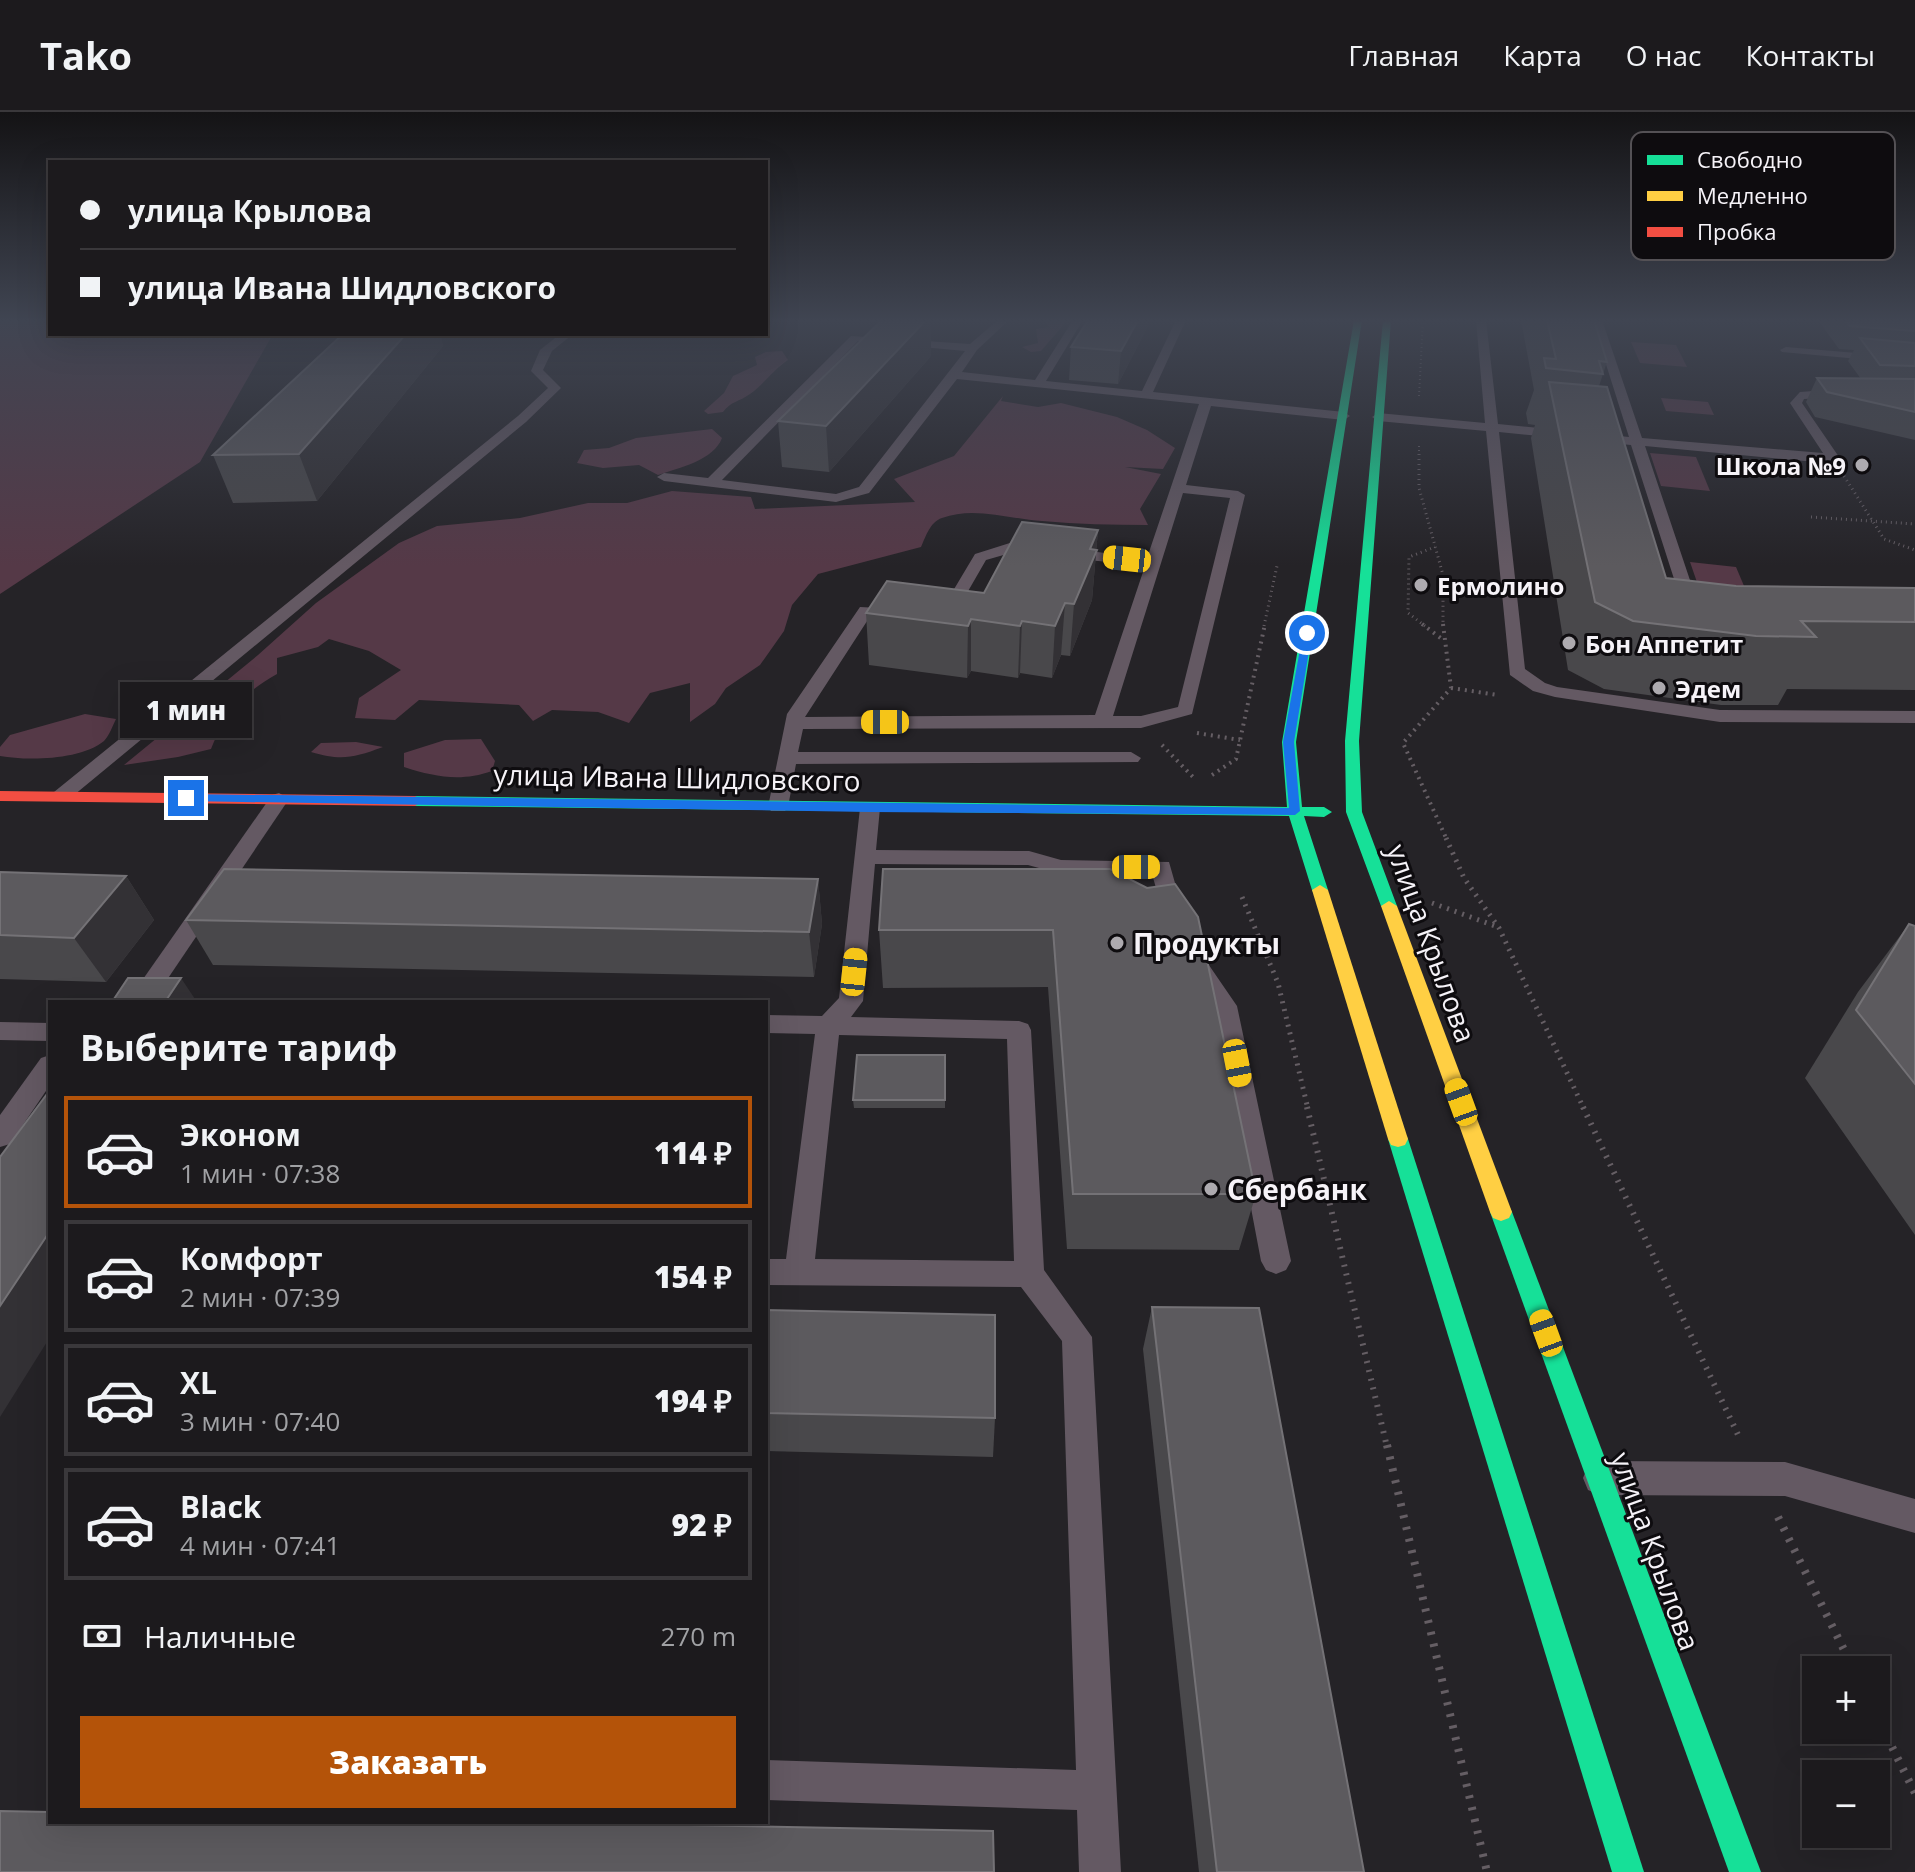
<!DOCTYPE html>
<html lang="ru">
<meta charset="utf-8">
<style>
:root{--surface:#1c1a1d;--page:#29272a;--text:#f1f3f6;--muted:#a0a1a4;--line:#3a383b;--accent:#b45309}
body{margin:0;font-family:"Open Sans",sans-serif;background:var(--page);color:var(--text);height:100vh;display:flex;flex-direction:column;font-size:30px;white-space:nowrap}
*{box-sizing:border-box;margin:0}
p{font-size:26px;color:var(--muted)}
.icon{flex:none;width:44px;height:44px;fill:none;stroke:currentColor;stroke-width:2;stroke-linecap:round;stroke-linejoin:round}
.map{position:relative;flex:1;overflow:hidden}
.panel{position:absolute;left:48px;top:888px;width:720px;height:824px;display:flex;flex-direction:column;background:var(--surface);border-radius:0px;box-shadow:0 8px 32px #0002,0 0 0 2px var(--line)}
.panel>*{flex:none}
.hud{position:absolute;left:48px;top:48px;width:720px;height:176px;border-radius:0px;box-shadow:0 8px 32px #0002,0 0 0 2px var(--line);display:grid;align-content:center;height:176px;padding:0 32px;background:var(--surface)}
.buttons{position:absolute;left:1802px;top:1544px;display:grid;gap:16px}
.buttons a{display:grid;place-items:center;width:88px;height:88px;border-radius:0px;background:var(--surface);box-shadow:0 8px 32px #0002,0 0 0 2px var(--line);font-size:40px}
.end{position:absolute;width:36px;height:36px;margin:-18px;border:10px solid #1a73e8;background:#fff;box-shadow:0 0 0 4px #fff}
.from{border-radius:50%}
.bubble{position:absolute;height:56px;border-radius:0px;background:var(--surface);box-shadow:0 8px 32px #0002,0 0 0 2px var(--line);font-size:26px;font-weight:800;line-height:56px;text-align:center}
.car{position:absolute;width:24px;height:48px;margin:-24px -12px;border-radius:10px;box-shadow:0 0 6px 2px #0007;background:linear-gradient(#f5c518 24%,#345 0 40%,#f5c518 0 76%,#345 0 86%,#f5c518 0)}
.hud b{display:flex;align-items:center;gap:28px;height:76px;font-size:30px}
.hud b+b{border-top:2px solid var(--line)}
.hud i{width:20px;height:20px;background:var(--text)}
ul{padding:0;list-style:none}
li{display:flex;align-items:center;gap:24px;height:112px;margin:0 16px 12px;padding:0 16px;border:4px solid var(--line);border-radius:0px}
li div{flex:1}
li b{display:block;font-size:30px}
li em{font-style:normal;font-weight:800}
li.on{border-color:var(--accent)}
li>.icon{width:72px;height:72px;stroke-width:1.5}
h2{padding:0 32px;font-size:36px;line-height:96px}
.pay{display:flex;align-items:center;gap:20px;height:88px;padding:0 32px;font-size:30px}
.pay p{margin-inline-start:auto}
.primary-button{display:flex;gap:16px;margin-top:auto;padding:16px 32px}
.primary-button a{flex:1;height:92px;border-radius:0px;background:var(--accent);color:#fff;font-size:32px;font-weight:800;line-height:92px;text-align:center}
header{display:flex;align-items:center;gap:48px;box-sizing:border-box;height:112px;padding:0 40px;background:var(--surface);border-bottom:2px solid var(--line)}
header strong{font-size:38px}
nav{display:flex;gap:44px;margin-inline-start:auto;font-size:28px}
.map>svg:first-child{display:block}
.green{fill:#553947}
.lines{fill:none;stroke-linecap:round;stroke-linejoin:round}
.path-far5{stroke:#655e64;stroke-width:2;stroke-dasharray:1 3;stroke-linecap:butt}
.path-far4{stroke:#655e64;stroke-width:3;stroke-dasharray:1 4;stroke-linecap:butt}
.path-far3{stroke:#655e64;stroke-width:4;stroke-dasharray:2 5;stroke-linecap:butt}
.path-far2{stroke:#655e64;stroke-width:5;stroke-dasharray:2 6;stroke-linecap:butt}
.path-far1{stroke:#655e64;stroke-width:6;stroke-dasharray:2 7;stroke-linecap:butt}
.path{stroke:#655e64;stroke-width:8;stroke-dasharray:3 9;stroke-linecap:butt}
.lane{fill:#645963;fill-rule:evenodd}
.fast{fill:#16e098;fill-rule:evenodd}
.slow{fill:#ffcf43;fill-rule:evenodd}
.jam{fill:#f24e42;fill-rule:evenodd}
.wall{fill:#49484b}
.shaded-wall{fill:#333135}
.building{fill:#5c5a5e;stroke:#747276;stroke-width:2}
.route{fill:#1a73e8}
.poi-dot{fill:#adaaaf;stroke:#0e0c0f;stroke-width:3}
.labels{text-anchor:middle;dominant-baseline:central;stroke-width:6;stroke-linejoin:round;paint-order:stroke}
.far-poi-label{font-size:24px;font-weight:bold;fill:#f6f3f8;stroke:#0e0c0f;text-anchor:start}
.street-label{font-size:28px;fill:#f6f3f8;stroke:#0e0c0f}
.poi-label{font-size:28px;font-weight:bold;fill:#f6f3f8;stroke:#0e0c0f;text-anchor:start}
.key{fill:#0e0c0f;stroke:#545155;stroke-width:2}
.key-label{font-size:22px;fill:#f6f3f8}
</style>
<header>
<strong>Tako</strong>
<nav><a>Главная</a><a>Карта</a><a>О нас</a><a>Контакты</a></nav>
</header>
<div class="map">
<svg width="1915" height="1760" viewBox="0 0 1915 1760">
<rect width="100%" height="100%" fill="#252327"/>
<!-- green -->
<g class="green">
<polygon points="0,208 50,208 50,222 273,222 200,350 0,482"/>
<polygon points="1058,208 1066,210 1041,239 1031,240 1022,235 1038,231 1036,217 1049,215 1044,209"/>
<polygon points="1631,230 1676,233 1687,255 1640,251"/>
<path d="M782,239L788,248C773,258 762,274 750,282C739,290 731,289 723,300L708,302L704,299L724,281L733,264L757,253L755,245L766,240Z"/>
<path d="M1003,284L1001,289L1038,295L1061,291L1117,305L1147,318L1175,336L1163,357L1125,355L1161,362L1140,397L1148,413C1113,413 1077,412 1042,409C1009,407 974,394 942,406C930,410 926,424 921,435L818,462L792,493L784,519L760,553L726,576L715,592L690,610V571L650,581L629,611L598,600L552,598L533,609L519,593L419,588L395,608L355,606L359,586L401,558L369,539L329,527L318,535L277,546V562C241,583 227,598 211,637L178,645L124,653L258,543L316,491L399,431L437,414L520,406L588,391H627L672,379L751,385L755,397L915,390L894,367L954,344Z"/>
<polygon points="1661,286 1708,290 1714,303 1666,299"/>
<path d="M712,317L722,326C714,348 679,356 658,363L639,353L603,356L577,351L584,338L609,336L636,326Z"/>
<polygon points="1650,341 1696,345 1710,379 1661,374"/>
<polygon points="1690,450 1736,455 1747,481 1699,476"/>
<path d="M85,602L116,607C113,613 109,624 104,629C81,648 28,649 0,644V635L10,623Z"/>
<path d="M481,627L495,649L492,659C461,670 435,665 404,655V641L445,628Z"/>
<path d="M356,630L383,635C353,646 341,649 311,640L321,631Z"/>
</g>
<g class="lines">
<!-- path-far5 -->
<g class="path-far5">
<polyline points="1419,284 1423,208"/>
<polyline points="1419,334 1419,344"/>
</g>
<!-- path-far4 -->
<g class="path-far4">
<polyline points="1419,342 1419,376 1443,463 1443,514"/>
<polyline points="1844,364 1884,427 1915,438"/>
<polyline points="1811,405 1915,412"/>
<polyline points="1264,514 1277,454"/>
<polyline points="1425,514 1408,501 1409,445 1435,435"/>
</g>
<!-- path-far3 -->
<g class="path-far3">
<polyline points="1422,512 1442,527"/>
<polyline points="1443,512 1451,576 1403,631 1447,728"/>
<polyline points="1451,576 1498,583"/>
<polyline points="1197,621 1240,628"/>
<polyline points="1162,633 1194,666"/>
<polyline points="1212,663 1236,647 1265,512"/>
</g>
<!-- path-far2 -->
<g class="path-far2">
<polyline points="1446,726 1464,766 1499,816 1584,997"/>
<polyline points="1242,785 1278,871 1308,997"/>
<polyline points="1432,791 1498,815"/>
</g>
<!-- path-far1 -->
<g class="path-far1">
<polyline points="1307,995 1387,1335"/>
<polyline points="1583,995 1740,1327"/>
</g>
<!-- path -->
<g class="path">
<polyline points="1387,1333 1487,1760"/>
<polyline points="1778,1405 1854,1558"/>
<polyline points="1876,1603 1915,1681"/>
</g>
<!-- lane -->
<g class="lane">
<path d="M998,208H1009L977,238L962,260L1035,268L1073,208H1083L1046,269L1142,279L1176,208H1186L1153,280L1344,300L1350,304L1344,308L1211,294L1186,373L1238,379L1245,383L1192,602L1141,616L803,617L798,640H1131L1141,646L1138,650L796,652L788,695L785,699H771L768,695L787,602L860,495L899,497L907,502L899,507L871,503L805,605L1095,603L1145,454L1014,440L986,448L952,507L946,509L938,504L975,442L1013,430L1147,446L1199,292L957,267L869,381L836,390L664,369L657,365L664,361L708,366L851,224L970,232ZM858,229L965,239L859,375L836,382L722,368ZM1183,381L1230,386L1178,595L1141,604H1113Z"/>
<polygon points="1476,208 1486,208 1498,312 1629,325 1592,208 1602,208 1642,326 1823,341 1790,291 1800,280 1841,277 1847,281 1841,285 1804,287 1802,291 1839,345 1837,348 1805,349 1645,334 1700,498 1692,503 1684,498 1631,333 1499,320 1525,557 1545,571 1557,575 1720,598 1915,599 1915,611 1720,610 1555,585 1533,579 1510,563 1486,319 1378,309 1372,305 1378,301 1485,311"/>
<polygon points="573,222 552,239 543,258 561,276 526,310 68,688 54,688 51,684 54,680 518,304 548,276 531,259 540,238 560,222"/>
<polygon points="1786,235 1915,246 1915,252 1782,240 1780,238"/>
<polygon points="279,681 289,687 152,890 127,890 272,683"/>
<path d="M870,690L880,696L876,738L1029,739L1061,748L1169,750L1185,806L1182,811H1166L1152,762H1061L1028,753L875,752L863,889L851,905L1019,909L1028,912L1031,918L1044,1158L1092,1225L1121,1760H1079L1077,1698L766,1688V1648L1076,1658L1062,1229L1021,1175L766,1173V1147H786L815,922L766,921V903L822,904L839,886L860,696ZM839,923L1007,927L1014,1149L815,1147Z"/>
<polygon points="1194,841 1202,843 1237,894 1291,1149 1286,1158 1276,1162 1266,1158 1261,1149 1213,895 1182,849 1186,843"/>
<polygon points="0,910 50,911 50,929 0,928"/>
<polygon points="50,943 50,973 10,1032 0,1035 0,1003 41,946"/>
<polygon points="1600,1349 1785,1350 1915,1387 1915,1421 1785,1384 1600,1383 1588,1378 1583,1366 1588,1354"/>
</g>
<!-- fast -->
<g class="fast">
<polygon points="1354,208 1362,208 1296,630 1302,695 1324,695 1332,700 1324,705 1304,704 1328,778 1326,782 1314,782 1312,778 1289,704 415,694 407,689 415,684 1287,695 1282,630"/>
<polygon points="1383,208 1391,208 1359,629 1362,700 1397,794 1389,799 1381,794 1346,700 1345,629"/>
<polygon points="1398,1019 1405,1021 1408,1027 1644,1760 1612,1760 1388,1027 1391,1021"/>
<polygon points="1501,1091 1509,1094 1512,1100 1761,1760 1729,1760 1490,1100 1493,1094"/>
</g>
<!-- slow -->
<g class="slow">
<polygon points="1320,773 1328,778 1408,1027 1405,1033 1398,1035 1391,1033 1388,1027 1312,778"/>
<polygon points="1389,789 1397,794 1512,1100 1509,1106 1501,1109 1493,1106 1490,1100 1381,794"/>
</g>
<!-- jam -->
<polygon class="jam" points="0,679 415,684 423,689 415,694 0,689"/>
</g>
<!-- wall -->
<g class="wall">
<polygon points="1088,208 1151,208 1118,272 1069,268 1071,235"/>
<polygon points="1521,208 1594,208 1607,250 1599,274 1666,466 1736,474 1915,476 1915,578 1787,577 1778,593 1721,593 1604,577 1568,558 1531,326 1535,313 1528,312 1526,301 1534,278"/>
<polygon points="1818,208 1915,208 1915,328 1815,305 1806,290 1817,266 1861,267 1848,249 1854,238 1839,237"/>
<polygon points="343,222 440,222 443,234 317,389 233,391 213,343"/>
<polygon points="931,244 829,360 782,355 778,309"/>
<polygon points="1098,418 1092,488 1070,544 1061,543 1052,566 1020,561 1018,566 971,559 967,566 869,553 866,501 984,481"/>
<polygon points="1110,757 1256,1082 1239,1138 1067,1137 1048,875 883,876 879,818"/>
<polygon points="0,760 126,764 154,808 106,870 0,867"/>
<polygon points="818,767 822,812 814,865 213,853 186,808"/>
<polygon points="1909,812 1915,814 1915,1123 1805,966 1858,880"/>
<polygon points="945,943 945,996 854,996 853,988"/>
<polygon points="1152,1195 1364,1760 1199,1760 1143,1237"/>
<polygon points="766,1198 995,1306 993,1345 766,1339"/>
</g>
<!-- shaded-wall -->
<g class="shaded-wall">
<polygon points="926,208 931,208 931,244 829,360 826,314"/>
<polygon points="1138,208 1151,208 1118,272 1121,239"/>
<polygon points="406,222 440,222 443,234 317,389 299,342"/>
<polygon points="1098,418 1092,488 1070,544 1074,492 1090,437"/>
<polygon points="1065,491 1061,543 1052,566 1055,514"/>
<polygon points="971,507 971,559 967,566 968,514"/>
<polygon points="1022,509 1020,561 1018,566 1020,514"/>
<polygon points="126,764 154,808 106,870 74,826"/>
<polygon points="818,767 822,812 814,865 809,820"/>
<polygon points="181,866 197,890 165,890"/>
<polygon points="50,1119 50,1225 0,1305 0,1194"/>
</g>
<!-- building -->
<g class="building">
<polygon points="882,208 926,208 826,314 778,309"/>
<polygon points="1088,208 1138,208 1121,239 1071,235"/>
<polygon points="1547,208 1594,208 1607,250 1599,249 1603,262 1546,256 1544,246 1556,247"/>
<polygon points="1845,208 1915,208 1915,219 1850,214"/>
<polygon points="343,222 406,222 299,342 213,343"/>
<polygon points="1860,226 1915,231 1915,254 1880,253"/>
<polygon points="1817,266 1915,267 1915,300 1827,280"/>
<polygon points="1549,270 1607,275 1666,466 1736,474 1915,476 1915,510 1801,509 1816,525 1756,524 1633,509 1595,490"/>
<polygon points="1022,410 1098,418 1090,437 1097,438 1074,492 1065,491 1055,514 1022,509 1020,514 971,507 968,514 866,501 887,469 984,481"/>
<polygon points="224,757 818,767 809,820 186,808"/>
<polygon points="883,757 1110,757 1147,776 1175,772 1198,805 1256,1082 1073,1082 1053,818 879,818"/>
<polygon points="0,760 126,764 74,826 0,823"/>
<polygon points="1909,812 1915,814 1915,972 1856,898"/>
<polygon points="128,866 181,866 165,890 112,890"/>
<polygon points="857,943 945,943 945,988 853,988"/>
<polygon points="50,978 50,1119 0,1194 0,1045"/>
<polygon points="1152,1195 1259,1196 1364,1760 1217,1760"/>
<polygon points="766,1198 995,1203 995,1306 766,1301"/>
<polygon points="0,1699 50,1700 50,1710 534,1710 993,1719 994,1760 0,1760"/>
</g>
<!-- sky -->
<linearGradient id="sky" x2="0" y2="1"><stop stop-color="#141315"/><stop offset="0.46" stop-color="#404552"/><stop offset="1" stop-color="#404552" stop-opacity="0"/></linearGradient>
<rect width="1915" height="454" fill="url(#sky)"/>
<!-- route -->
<polygon class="route" points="1307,518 1312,521 1294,630 1300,699 1295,703 870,700 186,689 180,686 186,682 1289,696 1283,630 1303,521"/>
<!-- markers -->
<g class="poi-dot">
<circle cx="1862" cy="353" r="8"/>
<circle cx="1421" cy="473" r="8"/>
<circle cx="1569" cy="531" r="8"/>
<circle cx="1659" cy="576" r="8"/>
<circle cx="1117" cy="831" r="8"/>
<circle cx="1211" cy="1077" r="8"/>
</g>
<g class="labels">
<!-- far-poi labels -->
<g class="far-poi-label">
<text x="1846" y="353" text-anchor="end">Школа №9</text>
<text x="1437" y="473">Ермолино</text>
<text x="1585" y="531">Бон Аппетит</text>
<text x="1675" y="576">Эдем</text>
</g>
<!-- street labels -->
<g class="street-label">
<text transform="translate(677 665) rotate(1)">улица Ивана Шидловского</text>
<text transform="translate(1432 831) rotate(70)">улица Крылова</text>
<text transform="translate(1656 1439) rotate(70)">улица Крылова</text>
</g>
<!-- poi labels -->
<g class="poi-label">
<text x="1133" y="831">Продукты</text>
<text x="1227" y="1077">Сбербанк</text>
</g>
</g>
<!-- legend -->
<rect x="1631" y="20" width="264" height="128" rx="12" class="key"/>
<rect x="1647" y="43" width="36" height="10" fill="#16e098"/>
<rect x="1647" y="79" width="36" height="10" fill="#ffcf43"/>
<rect x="1647" y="115" width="36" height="10" fill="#f24e42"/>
<g class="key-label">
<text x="1697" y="56">Свободно</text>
<text x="1697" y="92">Медленно</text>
<text x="1697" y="128">Пробка</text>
</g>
</svg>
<div class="buttons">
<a>+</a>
<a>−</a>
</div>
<i class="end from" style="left:1307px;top:521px"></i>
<i class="end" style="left:186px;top:686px"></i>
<div class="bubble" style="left:120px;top:570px;width:132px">1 мин</div>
<i class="car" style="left:1127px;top:447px;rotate:276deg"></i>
<i class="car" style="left:885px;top:610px;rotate:270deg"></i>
<i class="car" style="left:1136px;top:755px;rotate:90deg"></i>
<i class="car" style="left:854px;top:860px;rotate:6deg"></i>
<i class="car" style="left:1237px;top:951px;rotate:169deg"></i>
<i class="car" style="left:1461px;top:990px;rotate:340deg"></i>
<i class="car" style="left:1546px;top:1221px;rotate:340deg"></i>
<div class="hud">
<b><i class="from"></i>улица Крылова</b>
<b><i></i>улица Ивана Шидловского</b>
</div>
<section class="panel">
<h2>Выберите тариф</h2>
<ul>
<li class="on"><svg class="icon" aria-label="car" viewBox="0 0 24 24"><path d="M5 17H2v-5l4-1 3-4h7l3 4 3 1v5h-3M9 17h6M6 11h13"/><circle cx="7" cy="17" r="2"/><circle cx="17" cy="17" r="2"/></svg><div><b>Эконом</b><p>1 мин · 07:38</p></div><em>114 ₽</em></li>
<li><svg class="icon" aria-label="car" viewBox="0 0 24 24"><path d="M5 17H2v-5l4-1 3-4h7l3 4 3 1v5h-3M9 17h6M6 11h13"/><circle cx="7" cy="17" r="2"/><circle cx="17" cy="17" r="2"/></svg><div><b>Комфорт</b><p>2 мин · 07:39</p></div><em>154 ₽</em></li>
<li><svg class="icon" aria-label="car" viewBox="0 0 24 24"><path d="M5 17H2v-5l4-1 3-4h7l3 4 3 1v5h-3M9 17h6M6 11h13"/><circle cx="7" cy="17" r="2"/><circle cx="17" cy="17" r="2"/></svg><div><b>XL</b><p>3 мин · 07:40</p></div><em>194 ₽</em></li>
<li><svg class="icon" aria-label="car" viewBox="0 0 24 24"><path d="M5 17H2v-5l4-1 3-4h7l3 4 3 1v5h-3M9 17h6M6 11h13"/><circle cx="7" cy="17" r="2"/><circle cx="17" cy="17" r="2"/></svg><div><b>Black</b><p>4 мин · 07:41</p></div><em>92 ₽</em></li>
</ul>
<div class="pay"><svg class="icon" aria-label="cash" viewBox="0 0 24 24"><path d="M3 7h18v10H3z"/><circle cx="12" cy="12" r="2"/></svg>Наличные<p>270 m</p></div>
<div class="primary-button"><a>Заказать</a></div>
</section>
</div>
